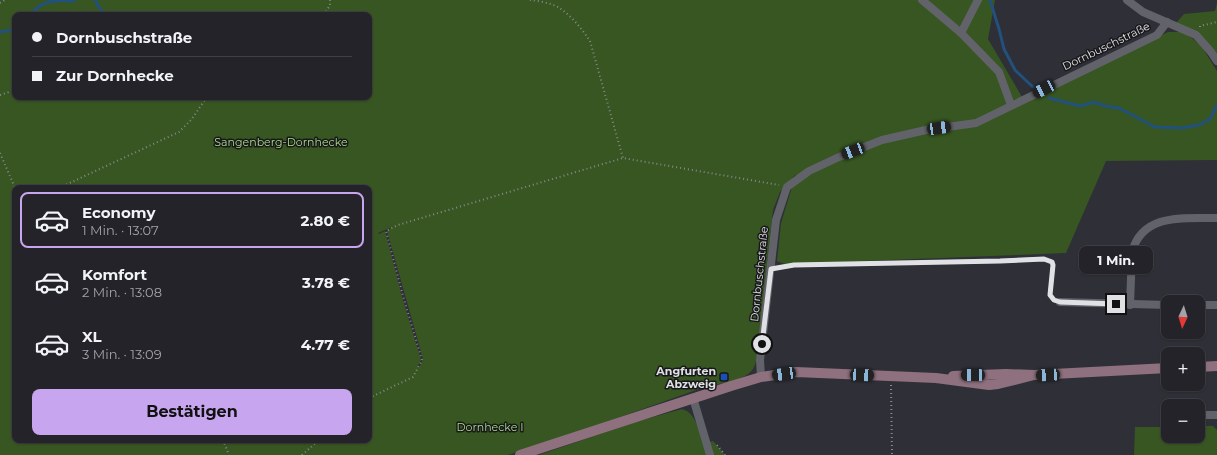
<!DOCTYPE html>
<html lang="de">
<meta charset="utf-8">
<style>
:root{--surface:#232329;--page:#2f2f35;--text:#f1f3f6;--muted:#a3a4a8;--line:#404046;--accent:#c7a6ef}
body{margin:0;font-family:Montserrat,sans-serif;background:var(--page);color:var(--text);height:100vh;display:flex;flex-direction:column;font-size:15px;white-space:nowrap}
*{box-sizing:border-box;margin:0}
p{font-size:13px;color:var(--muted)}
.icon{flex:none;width:22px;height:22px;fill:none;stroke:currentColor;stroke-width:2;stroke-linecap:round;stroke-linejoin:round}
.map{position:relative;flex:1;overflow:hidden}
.side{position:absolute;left:12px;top:185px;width:360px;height:258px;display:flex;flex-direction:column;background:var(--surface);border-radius:8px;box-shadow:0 1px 3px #0004,0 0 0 1px var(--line)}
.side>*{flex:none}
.top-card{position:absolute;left:12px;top:12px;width:360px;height:88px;border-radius:8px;box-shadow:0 1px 3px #0004,0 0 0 1px var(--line);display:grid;align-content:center;height:88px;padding:0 20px;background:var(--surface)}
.needle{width:26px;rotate:184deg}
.tools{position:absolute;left:1161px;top:295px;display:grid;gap:8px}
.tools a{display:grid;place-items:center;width:44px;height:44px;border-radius:8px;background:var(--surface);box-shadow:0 1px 3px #0004,0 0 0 1px var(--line);font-size:20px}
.end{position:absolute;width:18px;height:18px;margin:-9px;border:5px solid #e0e1e5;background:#111;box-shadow:0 0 0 2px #111}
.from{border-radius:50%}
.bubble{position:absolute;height:28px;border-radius:8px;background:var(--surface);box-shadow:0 1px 3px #0004,0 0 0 1px var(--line);font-size:13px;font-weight:700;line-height:28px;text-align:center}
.car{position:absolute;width:12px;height:24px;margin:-12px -6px;border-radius:5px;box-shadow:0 0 3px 1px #0007;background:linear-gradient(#222 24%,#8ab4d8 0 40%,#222 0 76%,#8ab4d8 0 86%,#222 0)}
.top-card b{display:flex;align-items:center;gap:14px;height:38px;font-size:15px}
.top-card b+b{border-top:1px solid var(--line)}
.top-card i{width:10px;height:10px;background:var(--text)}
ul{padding:7px 0 0;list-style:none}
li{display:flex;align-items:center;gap:12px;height:56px;margin:0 8px 6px;padding:0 12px;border:2px solid transparent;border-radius:8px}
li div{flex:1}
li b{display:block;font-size:15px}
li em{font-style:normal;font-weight:700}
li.selected{border-color:var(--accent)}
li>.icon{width:36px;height:36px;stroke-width:1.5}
.action{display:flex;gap:8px;margin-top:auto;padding:8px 20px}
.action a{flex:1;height:46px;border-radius:8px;background:var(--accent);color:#111;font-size:16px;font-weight:700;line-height:46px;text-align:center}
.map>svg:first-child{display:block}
.green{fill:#375621;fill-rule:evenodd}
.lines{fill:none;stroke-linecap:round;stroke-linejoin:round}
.stream{stroke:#21517c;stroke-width:3}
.path{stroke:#88888e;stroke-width:2;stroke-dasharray:1 3;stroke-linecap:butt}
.lane{stroke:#62626a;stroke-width:4}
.street{stroke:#62626a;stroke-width:8}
.secondary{stroke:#8e707e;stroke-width:10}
.route{stroke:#e0e1e5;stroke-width:5}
.transit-dot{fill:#1a4fb4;stroke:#18181b;stroke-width:1.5}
.labels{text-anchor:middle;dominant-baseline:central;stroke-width:3;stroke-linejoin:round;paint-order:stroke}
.street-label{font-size:11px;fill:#e0e1e5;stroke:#18181b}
.park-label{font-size:11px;fill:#abdb8c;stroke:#18181b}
.poi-label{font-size:11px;font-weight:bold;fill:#e0e1e5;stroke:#18181b;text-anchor:end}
</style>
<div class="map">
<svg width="1217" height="455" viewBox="0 0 1217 455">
<rect width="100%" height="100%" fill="#2f2f37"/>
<!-- green -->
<g class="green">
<path d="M0,0H995L988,39L1025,102L1168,32H1181L1192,38L1202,47L1217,71V160L1106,161L1066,253L785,264L777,261L781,223L796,174L780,192L773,210L757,356C756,363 754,370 748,374C737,382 712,385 699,389C635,412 572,434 508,455H0ZM15,15H369V97H15ZM15,188H369V440H15ZM392,227L387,231L423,359L419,368L418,365L421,360L402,297L385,231L379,234L378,233Z"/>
<path d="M1217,3V57C1204,35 1198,33 1176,23L1184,14L1215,11Z"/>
<path d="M682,409C696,413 699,431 704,444L713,441L725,455H539L635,422Z"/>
<polygon points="1198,426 1213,426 1217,430 1217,455 1134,455 1135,427 1168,427 1168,436 1198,436"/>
</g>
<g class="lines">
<!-- stream -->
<g class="stream">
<polyline points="95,0 104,15"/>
<polyline points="990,0 999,29 1004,49 1015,70 1034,88"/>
<path d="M31,15C40,0 57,0 74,1L75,0"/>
<polyline points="0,32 13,30 15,28"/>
<polyline points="1049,98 1080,106 1094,102 1105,106 1119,108 1155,127 1182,128 1199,125 1210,119 1217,105"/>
</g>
<!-- path -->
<g class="path">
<path d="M530,0C539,1 550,3 558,7C571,15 582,29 590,41L623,158"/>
<polyline points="0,3 5,0"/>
<polyline points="324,15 330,5 330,0"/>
<polyline points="1200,27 1200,26 1217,22"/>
<polyline points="0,95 15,90"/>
<polyline points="0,153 15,188"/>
<polyline points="59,188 179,132 191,120 207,97"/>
<polyline points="891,385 892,455"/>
<polyline points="369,398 413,377 422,360 403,296 386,231 398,225 623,158 779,185"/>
<polyline points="223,440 229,455"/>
<polyline points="717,445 725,455"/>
<polyline points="302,455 319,440"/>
</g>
<!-- lane -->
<polyline class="lane" points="771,269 794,265 1000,261 1044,259 1052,262 1053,265 1050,295 1054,300 1060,302"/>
<!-- street -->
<g class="street">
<polyline points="922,0 961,33 999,72 1011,105"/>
<polyline points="1127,0 1143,12 1196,35 1211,52 1217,61"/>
<polyline points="961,33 978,0"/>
<polyline points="1060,302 1168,305"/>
<path d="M1130,305L1132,252C1143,212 1185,219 1217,218"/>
<polyline points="1198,305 1217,305"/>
<polyline points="761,377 760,360 776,220 787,187 809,171 839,157 882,140 926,130 976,123 1157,35 1167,22"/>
<polyline points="693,398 710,455"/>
<polyline points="1198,415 1217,415"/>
</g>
<!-- secondary -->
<g class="secondary">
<polyline points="1198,367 1217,366"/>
<polyline points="953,376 1006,374 1034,375 1168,368"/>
<polyline points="520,455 731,386 761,377 796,372 936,378 989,385 998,384 1034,375"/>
</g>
</g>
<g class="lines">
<!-- route -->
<polyline class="route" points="762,344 771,269 794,265 1000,261 1044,259 1052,262 1053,265 1050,295 1054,300 1060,302 1116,304"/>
</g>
<!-- markers -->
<rect class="transit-dot" x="720" y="373" width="8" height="8" rx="2"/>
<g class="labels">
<!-- street labels -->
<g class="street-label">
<text transform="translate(1106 46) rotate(-26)">Dornbuschstraße</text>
<text transform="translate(759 274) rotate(-84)">Dornbuschstraße</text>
</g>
<!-- park labels -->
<g class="park-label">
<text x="281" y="142">Sangenberg-Dornhecke</text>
<text x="490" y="427">Dornhecke I</text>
</g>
<!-- poi labels -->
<g class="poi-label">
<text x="716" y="371">Angfurten<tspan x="716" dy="13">Abzweig</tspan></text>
</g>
</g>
</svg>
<div class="tools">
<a><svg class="needle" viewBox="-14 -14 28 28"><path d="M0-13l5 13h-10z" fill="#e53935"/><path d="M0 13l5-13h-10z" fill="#a3a4a8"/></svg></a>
<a>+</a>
<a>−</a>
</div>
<i class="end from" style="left:762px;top:344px"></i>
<i class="end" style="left:1116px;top:304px"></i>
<div class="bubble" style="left:1079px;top:246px;width:74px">1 Min.</div>
<i class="car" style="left:1044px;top:89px;rotate:243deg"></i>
<i class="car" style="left:939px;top:128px;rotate:82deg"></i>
<i class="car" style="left:853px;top:151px;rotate:249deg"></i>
<i class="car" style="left:784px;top:374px;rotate:262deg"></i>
<i class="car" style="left:862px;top:375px;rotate:93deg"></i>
<i class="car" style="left:973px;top:375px;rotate:271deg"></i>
<i class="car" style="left:1048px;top:375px;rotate:267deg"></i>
<div class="top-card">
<b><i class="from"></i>Dornbuschstraße</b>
<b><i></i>Zur Dornhecke</b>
</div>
<section class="side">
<ul>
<li class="selected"><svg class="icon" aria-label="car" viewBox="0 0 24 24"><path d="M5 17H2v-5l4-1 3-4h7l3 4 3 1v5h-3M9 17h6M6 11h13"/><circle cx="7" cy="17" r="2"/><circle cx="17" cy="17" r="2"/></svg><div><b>Economy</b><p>1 Min. · 13:07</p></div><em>2.80 €</em></li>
<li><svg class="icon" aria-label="car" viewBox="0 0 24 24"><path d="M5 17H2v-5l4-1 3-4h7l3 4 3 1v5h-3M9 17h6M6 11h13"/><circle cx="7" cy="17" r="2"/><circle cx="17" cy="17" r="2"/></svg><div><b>Komfort</b><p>2 Min. · 13:08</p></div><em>3.78 €</em></li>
<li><svg class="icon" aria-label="car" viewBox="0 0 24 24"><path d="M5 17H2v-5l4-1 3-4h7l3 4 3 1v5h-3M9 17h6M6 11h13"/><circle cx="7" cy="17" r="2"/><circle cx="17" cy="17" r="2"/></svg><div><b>XL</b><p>3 Min. · 13:09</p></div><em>4.77 €</em></li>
</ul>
<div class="action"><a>Bestätigen</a></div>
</section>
</div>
